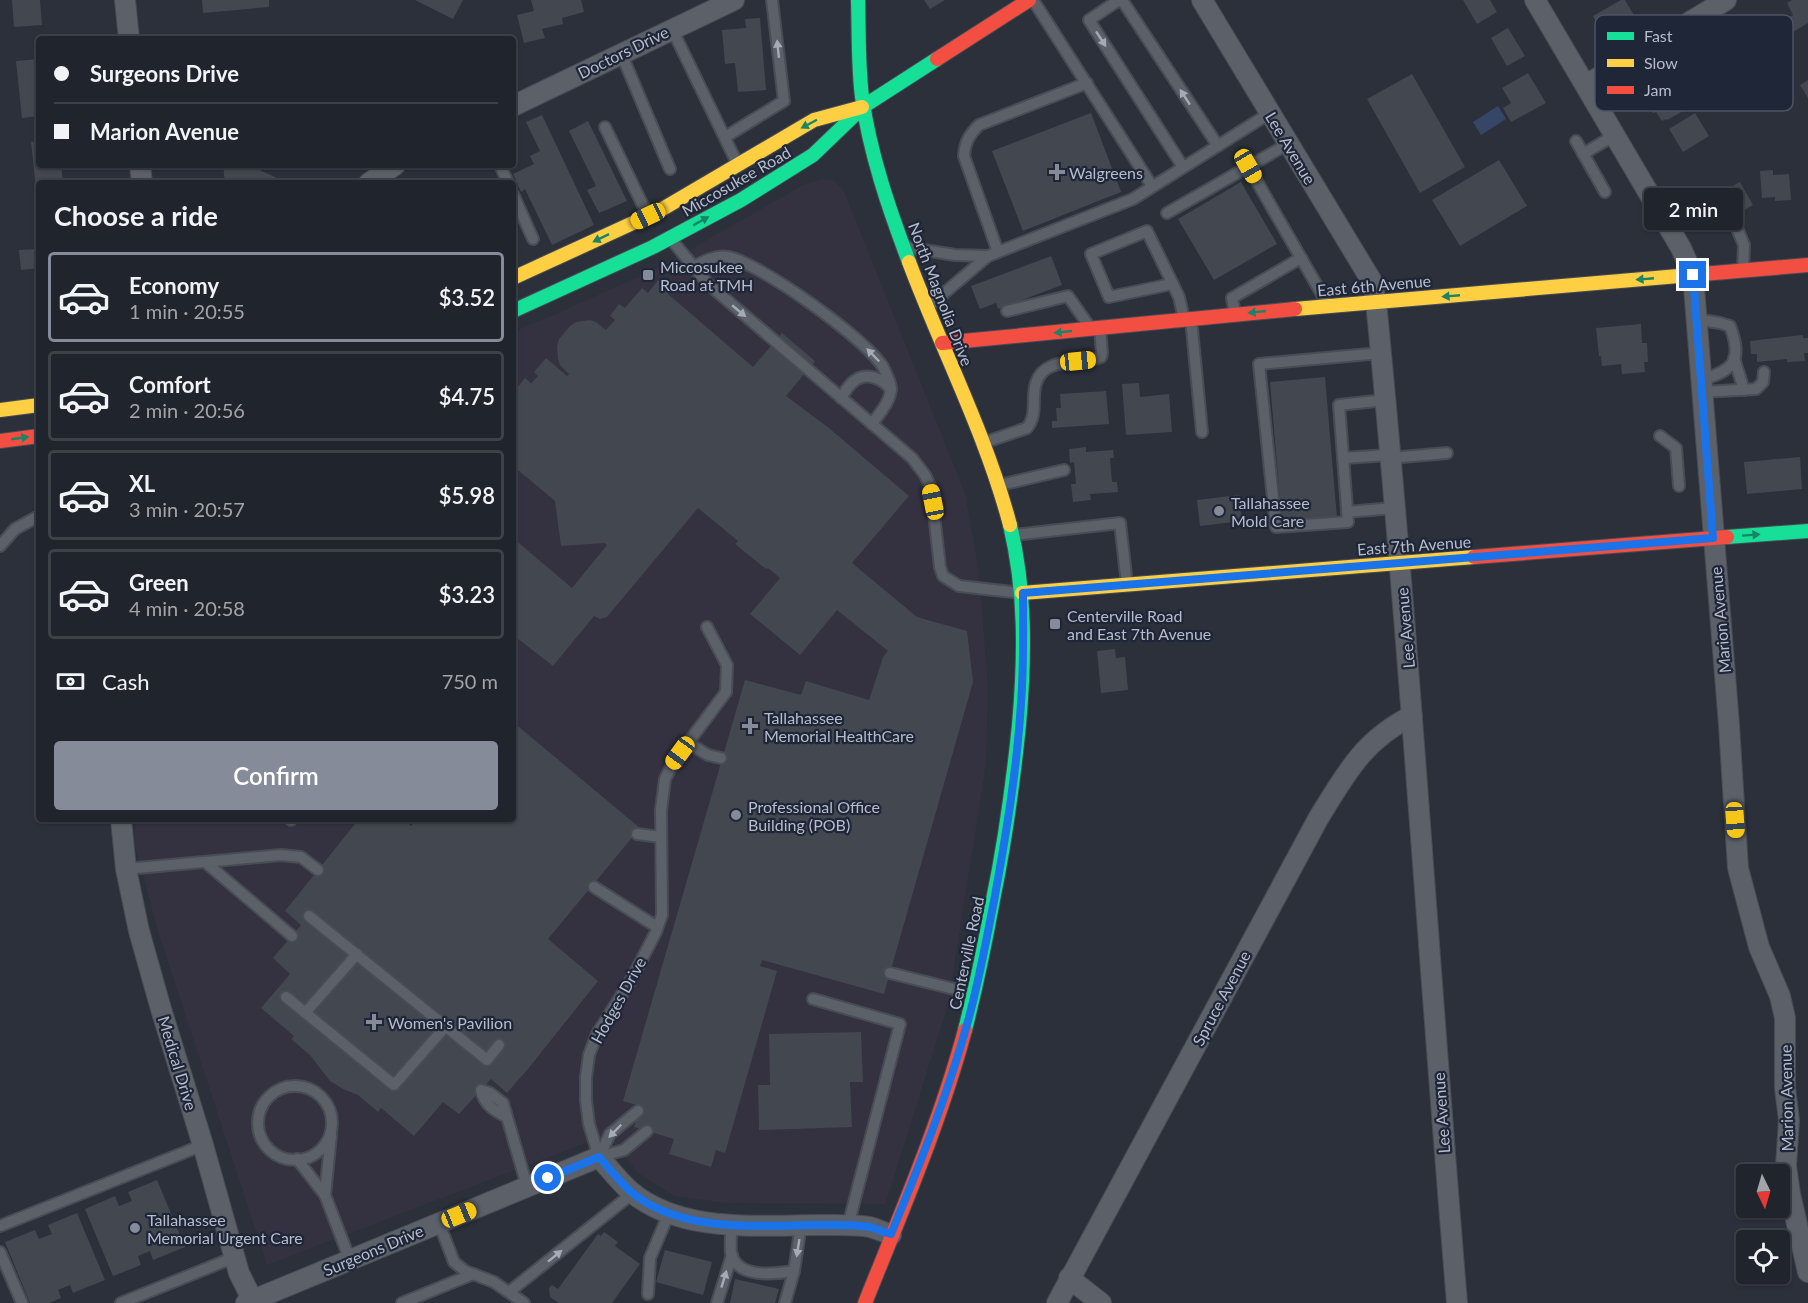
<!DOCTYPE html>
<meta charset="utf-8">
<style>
:root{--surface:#20242c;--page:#2d3038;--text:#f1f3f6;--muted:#a2a4a9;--line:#3d4148;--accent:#858b99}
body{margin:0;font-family:Lato,sans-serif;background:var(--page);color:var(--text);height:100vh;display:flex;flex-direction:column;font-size:22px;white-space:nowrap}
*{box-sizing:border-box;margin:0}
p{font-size:20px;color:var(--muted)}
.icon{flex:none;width:33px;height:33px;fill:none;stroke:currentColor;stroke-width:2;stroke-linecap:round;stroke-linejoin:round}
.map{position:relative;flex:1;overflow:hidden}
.side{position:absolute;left:36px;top:180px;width:480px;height:642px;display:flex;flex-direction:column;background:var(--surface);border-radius:6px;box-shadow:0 2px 4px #0004,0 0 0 2px var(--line)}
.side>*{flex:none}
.top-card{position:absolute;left:36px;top:36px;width:480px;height:132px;border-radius:6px;box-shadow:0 2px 4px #0004,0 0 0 2px var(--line);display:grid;align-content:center;height:132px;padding:0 18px;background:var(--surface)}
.needle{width:39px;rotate:175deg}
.controls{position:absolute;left:1736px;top:1164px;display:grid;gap:12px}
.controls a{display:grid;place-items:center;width:54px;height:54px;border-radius:6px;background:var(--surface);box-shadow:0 2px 4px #0004,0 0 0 2px var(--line);font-size:30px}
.end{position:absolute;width:27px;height:27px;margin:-14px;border:8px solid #1a73e8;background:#fff;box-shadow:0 0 0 3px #fff}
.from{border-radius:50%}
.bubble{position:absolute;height:42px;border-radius:6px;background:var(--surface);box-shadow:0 2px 4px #0004,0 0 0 2px var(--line);font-size:20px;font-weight:600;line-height:42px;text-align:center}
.car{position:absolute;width:18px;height:36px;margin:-18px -9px;border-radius:8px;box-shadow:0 0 4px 2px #0007;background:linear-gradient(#f5c518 24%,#345 0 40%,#f5c518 0 76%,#345 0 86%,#f5c518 0)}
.top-card b{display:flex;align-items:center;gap:21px;height:57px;font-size:22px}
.top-card b+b{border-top:2px solid var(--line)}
.top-card i{width:15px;height:15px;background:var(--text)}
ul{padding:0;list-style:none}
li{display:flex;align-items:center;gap:18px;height:90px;margin:0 12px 9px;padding:0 6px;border:3px solid var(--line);border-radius:6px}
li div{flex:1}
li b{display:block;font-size:22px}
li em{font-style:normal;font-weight:600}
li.active{border-color:var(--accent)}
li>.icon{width:54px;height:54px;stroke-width:1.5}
h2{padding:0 18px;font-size:27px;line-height:72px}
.pay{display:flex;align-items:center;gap:15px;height:66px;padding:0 18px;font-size:22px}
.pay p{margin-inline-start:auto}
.cta{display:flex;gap:12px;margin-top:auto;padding:12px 18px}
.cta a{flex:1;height:69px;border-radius:6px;background:var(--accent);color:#fff;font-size:24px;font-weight:600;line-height:69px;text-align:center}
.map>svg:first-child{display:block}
.medical{fill:#343141}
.water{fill:#364666}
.building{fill:#434750}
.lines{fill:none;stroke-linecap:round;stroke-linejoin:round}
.lane-casing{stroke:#484c54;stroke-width:14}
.street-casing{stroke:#484c54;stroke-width:22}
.fast-casing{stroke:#484c54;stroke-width:16}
.slow-casing{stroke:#484c54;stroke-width:16}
.jam-casing{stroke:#484c54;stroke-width:16}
.lane{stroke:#5c6069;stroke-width:10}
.street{stroke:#5c6069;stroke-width:20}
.fast{stroke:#16e098;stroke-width:14}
.slow{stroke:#ffcf43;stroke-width:14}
.jam{stroke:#f24e42;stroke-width:14}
.oneway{fill:#a4aab8}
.oneway2{fill:#1a8368}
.route{stroke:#1a73e8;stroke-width:8}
.poi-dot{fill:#858b99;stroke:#1e2637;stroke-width:2}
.labels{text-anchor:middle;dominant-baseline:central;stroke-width:4.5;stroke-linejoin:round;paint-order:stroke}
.street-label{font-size:16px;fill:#b6bccc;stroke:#1e2637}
.poi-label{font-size:16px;fill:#b6bccc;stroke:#1e2637;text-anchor:start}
.key{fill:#1e2637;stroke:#4c5364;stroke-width:1.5}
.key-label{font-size:16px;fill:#b6bccc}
</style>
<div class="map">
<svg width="1808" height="1303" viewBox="0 0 1808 1303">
<rect width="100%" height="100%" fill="#2b303b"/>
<!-- medical -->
<polygon class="medical" points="823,179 833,180 844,191 965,493 979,572 988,687 986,765 948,1005 888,1196 884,1204 727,1203 674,1196 638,1173 607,1135 267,1265 158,931 134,843 136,819 513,819 513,332 558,313 660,267 803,185"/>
<!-- water -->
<polygon class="water" points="1498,106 1506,119 1481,135 1473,122"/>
<!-- building -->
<g class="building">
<polygon points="12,0 40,0 42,25 14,27"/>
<polygon points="202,0 269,0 269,7 203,13"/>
<polygon points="415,0 463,0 453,19"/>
<polygon points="531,0 581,0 584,12 562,18 563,24 542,29 545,38 524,43 517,15 534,11"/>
<polygon points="924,0 945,0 930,9"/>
<polygon points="1463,0 1490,0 1497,12 1477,24"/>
<polygon points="1621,0 1625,0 1635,17 1603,35 1593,16"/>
<polygon points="1792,0 1808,0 1808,23 1793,32 1786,19 1793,15 1787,3"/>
<polygon points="760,18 766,90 738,92 735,63 725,64 722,30 746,28 745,19"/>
<polygon points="1508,28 1525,56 1507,66 1491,38"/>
<polygon points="39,59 39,116 22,118 16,61"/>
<polygon points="1666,72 1671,82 1682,75 1692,93 1688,96 1692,103 1683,108 1685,110 1667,120 1666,119 1662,121 1656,112 1653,113 1638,88"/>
<polygon points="1528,73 1546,103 1511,122 1503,108 1511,103 1502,88"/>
<polygon points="1412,74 1465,167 1420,193 1367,99"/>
<polygon points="1808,80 1808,98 1800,85"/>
<polygon points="1091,113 1121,192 1023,231 992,151"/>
<polygon points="1695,113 1709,136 1683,152 1669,129"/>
<polygon points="542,115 594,225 552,245 525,189 521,192 513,174 534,164 530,156 540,151 526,122"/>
<polygon points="588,121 627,201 599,213 587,190 596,186 569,131"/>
<polygon points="39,141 39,165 61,165 63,183 39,183 39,189 36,189 31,142"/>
<polygon points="1499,160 1527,206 1460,246 1432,200"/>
<polygon points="223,165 253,165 253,167 288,183 225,183"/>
<polygon points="1773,170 1773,175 1789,174 1791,200 1775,201 1775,197 1762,198 1760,171"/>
<polygon points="1241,182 1277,244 1214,280 1178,219"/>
<polygon points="1740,182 1753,205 1710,229 1697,206"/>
<polygon points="39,249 39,268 21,270 19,250"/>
<polygon points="1051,256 1062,285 998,309 996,303 980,309 971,286"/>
<polygon points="658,280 671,290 668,294 753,367 782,333 815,361 786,396 829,428 909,496 852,563 917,617 967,631 973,682 884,994 762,960 760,966 777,971 725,1153 716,1150 711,1167 669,1154 674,1139 634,1127 640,1106 623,1101 745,680 801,695 806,681 869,700 883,657 888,651 837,610 800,655 750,614 780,578 768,568 766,569 735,544 738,541 698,508 607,617 600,619 594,616 553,666 513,635 513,538 572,588 607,545 605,543 561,546 555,501 513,466 513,393 525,378 531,383 538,376 534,372 546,358 567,376 569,374 560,365 558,359 557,346 559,339 570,326 576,322 590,320 596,322 606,330 615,320 610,316 619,304 625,308 642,288 648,293"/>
<polygon points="1641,324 1642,343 1647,343 1648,362 1644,362 1645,372 1622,374 1621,364 1602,366 1601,356 1599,356 1596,328"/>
<polygon points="1803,335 1803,338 1808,338 1808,353 1804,353 1805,361 1787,362 1787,359 1757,362 1757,354 1751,354 1750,341"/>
<polygon points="1325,377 1337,518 1282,523 1270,382"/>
<polygon points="1139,383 1140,397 1169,394 1172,432 1126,435 1122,384"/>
<polygon points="1106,391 1109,424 1052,428 1052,421 1057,421 1056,408 1061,408 1060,394"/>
<polygon points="1086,447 1086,452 1113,450 1114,458 1110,458 1112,482 1117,482 1118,492 1090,494 1091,500 1073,502 1071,484 1076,484 1074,462 1070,463 1069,449"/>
<polygon points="1800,457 1802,489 1747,494 1744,462"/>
<polygon points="1239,495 1242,521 1200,526 1197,500"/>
<polygon points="1115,649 1116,658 1125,657 1128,690 1101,693 1097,651"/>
<polygon points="513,722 640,828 548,939 598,981 528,1069 507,1093 491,1079 459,1114 443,1102 414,1136 381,1108 378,1112 358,1095 343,1089 330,1081 310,1055 291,1039 294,1036 261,1008 290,974 273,958 301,925 285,911 359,819 403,819 411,826 417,819 513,819"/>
<polygon points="861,1032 863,1082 850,1082 852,1127 759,1130 758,1085 770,1085 769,1034"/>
<polygon points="157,1180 185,1247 153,1260 150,1251 138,1256 141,1265 113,1276 85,1209 115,1196 119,1206 132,1201 128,1192"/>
<polygon points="77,1213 105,1280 73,1293 70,1285 58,1290 61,1298 49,1303 30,1303 5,1242 35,1230 39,1239 52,1234 48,1225"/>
<polygon points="604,1232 618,1242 615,1246 640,1264 612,1303 559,1303 550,1297 549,1288 552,1285 558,1289 598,1234 601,1236"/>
<polygon points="665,1250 712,1262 703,1295 656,1282"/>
<polygon points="735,1279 779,1289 775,1303 730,1303"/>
</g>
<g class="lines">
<defs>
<g id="lane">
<polyline points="1033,0 1152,186"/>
<polyline points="1119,0 1089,20 1183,167"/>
<polyline points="1122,0 1218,146"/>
<polyline points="672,29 738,165"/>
<polyline points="621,53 670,169"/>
<polyline points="605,127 648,216"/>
<polyline points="725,137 784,101 772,0"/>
<polyline points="1576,141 1605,192"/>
<polyline points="1583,154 1615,135"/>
<polyline points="500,165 508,183"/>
<polyline points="1248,166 1327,303"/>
<polyline points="513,194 533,239"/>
<polyline points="1167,213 1288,144"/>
<polyline points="1734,221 1744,245 1743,270"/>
<polyline points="670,238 708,284 912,458 925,475 931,488 940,567 943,576 959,586 1021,593"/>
<polyline points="905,247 955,255 988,256"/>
<path d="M998,252L964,156C965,142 969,135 979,125L1087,83"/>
<path d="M693,267C704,261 715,255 728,257C760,263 866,339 883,367C886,373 890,381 891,388C891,401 879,414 872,424"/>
<polyline points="1172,284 1109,297 1091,254 1147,231 1179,297 1184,319"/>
<polyline points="929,306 988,256 1133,199 1270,113"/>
<polyline points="1007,311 1068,296 1089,326"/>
<polyline points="1235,314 1232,298 1301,258"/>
<polyline points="1191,319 1202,432"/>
<path d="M1696,319L1720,323L1730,326C1743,361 1734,370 1701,380"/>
<polyline points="1381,353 1259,364 1276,527 1348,522 1339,405 1385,400"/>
<polyline points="1734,358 1744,390"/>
<polyline points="1702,392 1756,389 1763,382 1764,372"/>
<path d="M841,398C845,392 848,386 853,382C865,371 883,378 891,390"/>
<polyline points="1660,436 1676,448 1679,486"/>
<path d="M983,443L1027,428C1038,415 1031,398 1036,383C1045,355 1080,366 1101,357L1102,353L1100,328"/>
<polyline points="1343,458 1390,455"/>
<polyline points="1390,458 1447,453"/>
<polyline points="1000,485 1064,470"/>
<polyline points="1347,512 1394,508"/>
<polyline points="1014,535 1120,523 1127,584"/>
<polyline points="0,546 15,529 37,517"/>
<polyline points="688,743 708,755 721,758"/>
<polyline points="290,819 291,820"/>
<polyline points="637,834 661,837"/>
<polyline points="205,862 292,936"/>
<polyline points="126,869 281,855 301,857 318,870"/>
<polyline points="594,887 657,927"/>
<polyline points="309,916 487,1060 499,1045"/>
<polyline points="890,973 974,994"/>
<polyline points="286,997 394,1085 446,1026"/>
<polyline points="813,999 900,1024 848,1226"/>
<polyline points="305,1013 357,954"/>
<circle cx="295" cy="1123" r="37"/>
<path d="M507,1117C494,1111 484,1104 481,1090L490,1093L503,1103L527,1186"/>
<polyline points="599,1157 589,1124 586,1101 586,1077 589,1055 597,1034 631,980 656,932 662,915 661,810 665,779 673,763 726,692 727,665 707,627"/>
<polyline points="599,1157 610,1134 638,1111"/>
<polyline points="599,1157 624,1150 647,1131"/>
<polyline points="297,1159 325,1195 350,1260"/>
<polyline points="325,1195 331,1135"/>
<polyline points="439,1223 454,1262 465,1271 494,1282 524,1303"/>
<path d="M732,1225C731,1234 730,1244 731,1253C737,1279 775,1274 794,1271"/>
<polyline points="0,1226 203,1145"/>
<polyline points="0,1252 22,1303"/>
<polyline points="509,1292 633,1193"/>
<polyline points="648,1294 650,1258 669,1213"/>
<polyline points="121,1303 235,1257"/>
<polyline points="402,1303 473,1274"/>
<polyline points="717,1303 732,1255"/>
<polyline points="785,1303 794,1271 801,1225"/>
</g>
<g id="street">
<polyline points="125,0 129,39"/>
<path d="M1202,0L1371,280L1376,302C1409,635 1429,969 1457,1303"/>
<polyline points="1535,0 1681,248 1693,275 1729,725 1738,868 1759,947 1780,996 1785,1018 1785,1088 1789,1120 1786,1166 1790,1194 1808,1272"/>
<polyline points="1586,85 1726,0"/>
<polyline points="513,106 734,0"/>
<polyline points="140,165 142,183"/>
<polyline points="369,183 395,165"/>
<polyline points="121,819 126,869 139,931 161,1009 203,1145 239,1273 254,1303"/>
<polyline points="1069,1278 1101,1303"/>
<path d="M246,1303L599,1157C609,1168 619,1181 630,1191C681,1234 758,1225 819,1225C836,1225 854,1224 870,1227C877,1229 884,1232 891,1235"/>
<path d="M1057,1303L1318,819C1345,775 1364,739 1412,716"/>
</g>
<g id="fast">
<path d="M858,0C859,32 858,65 862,97C870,154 889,209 909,262"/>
<polyline points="513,311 653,247 741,200 813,155 864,106 937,59"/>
<polyline points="1727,537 1808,531"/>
<path d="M965,1030C976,987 985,944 993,900C1005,842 1013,784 1019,725C1025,657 1026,591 1010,525"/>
</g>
<g id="slow">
<path d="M909,262C942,350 986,434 1010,525"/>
<polyline points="513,278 659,211 814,120 862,107"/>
<polyline points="1295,309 1702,274"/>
<polyline points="0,410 39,405"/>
<polyline points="1022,593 1474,557"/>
</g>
<g id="jam">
<polyline points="937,59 1029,0"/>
<polyline points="1702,274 1808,265"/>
<polyline points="942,343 1295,309"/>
<polyline points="0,441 39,436"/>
<polyline points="1474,557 1727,537"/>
<path d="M865,1303C901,1213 940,1123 965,1030"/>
</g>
</defs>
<!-- lane casing -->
<use href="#lane" class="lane-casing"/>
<!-- street casing -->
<use href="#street" class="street-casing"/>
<!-- fast casing -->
<use href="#fast" class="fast-casing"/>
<!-- slow casing -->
<use href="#slow" class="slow-casing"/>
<!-- jam casing -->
<use href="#jam" class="jam-casing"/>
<!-- lane -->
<use href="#lane" class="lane"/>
<!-- street -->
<use href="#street" class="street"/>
<!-- fast -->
<use href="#fast" class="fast"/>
<!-- slow -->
<use href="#slow" class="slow"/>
<!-- jam -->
<use href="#jam" class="jam"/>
</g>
<!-- one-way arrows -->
<defs><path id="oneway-solid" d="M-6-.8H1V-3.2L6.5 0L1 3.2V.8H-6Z" transform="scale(1.5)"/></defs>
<g class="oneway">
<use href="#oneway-solid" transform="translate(1101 39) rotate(57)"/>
<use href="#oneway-solid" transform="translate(778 49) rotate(-96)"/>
<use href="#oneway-solid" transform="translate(1185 97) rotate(-123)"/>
<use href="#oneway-solid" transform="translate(739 311) rotate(40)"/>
<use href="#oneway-solid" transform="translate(873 355) rotate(-134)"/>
<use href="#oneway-solid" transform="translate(615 1131) rotate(134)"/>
<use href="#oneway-solid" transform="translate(798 1248) rotate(99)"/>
<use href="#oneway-solid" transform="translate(555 1256) rotate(-39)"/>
<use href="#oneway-solid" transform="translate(724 1279) rotate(-73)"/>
</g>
<g class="oneway2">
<use href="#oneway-solid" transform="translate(809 124) rotate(152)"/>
<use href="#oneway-solid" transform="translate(701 221) rotate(-29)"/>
<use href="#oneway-solid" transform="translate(601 238) rotate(154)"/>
<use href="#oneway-solid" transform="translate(1645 279) rotate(175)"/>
<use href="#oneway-solid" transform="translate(1451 296) rotate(175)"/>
<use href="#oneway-solid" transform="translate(1257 312) rotate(174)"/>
<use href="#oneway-solid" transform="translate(1063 332) rotate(174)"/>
<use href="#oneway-solid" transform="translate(20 438) rotate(-8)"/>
<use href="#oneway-solid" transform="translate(1751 535) rotate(-4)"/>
</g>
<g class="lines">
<!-- route -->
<path class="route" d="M548,1178L599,1157C609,1168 619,1181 630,1191C680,1234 758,1225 819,1225C836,1225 854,1224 870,1227C877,1229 884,1232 891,1234C920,1164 948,1094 968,1021C979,981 986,941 994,901C1006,835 1017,769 1021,703C1024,666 1023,630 1023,593L1713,538L1693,275"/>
</g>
<!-- markers -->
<g class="poi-dot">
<path d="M1054 163h6v6h6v6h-6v6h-6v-6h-6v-6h6z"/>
<rect x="642" y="269" width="12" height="12" rx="3"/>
<circle cx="1219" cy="511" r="6"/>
<rect x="1049" y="618" width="12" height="12" rx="3"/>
<path d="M747 717h6v6h6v6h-6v6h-6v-6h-6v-6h6z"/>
<circle cx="736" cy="815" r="6"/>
<path d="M371 1013h6v6h6v6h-6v6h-6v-6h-6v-6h6z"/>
<circle cx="135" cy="1228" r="6"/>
</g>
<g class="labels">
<!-- street labels -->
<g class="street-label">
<text transform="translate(623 52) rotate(-26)">Doctors Drive</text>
<text transform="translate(1291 148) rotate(59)">Lee Avenue</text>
<text transform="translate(736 181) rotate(-30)">Miccosukee Road</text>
<text transform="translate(1374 285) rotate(-5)">East 6th Avenue</text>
<text transform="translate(941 294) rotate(69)">North Magnolia Drive</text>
<text transform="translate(1414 545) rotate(-4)">East 7th Avenue</text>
<text transform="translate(1720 620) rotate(-95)">Marion Avenue</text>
<text transform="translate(1405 628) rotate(-95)">Lee Avenue</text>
<text transform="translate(966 953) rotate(-78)">Centerville Road</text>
<text transform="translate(1221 998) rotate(-62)">Spruce Avenue</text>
<text transform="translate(618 1000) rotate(-61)">Hodges Drive</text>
<text transform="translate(178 1063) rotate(73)">Medical Drive</text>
<text transform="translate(1786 1098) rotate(-91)">Marion Avenue</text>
<text transform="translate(1441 1113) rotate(-94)">Lee Avenue</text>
<text transform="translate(373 1250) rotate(-23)">Surgeons Drive</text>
</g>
<!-- poi labels -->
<g class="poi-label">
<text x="1069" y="172">Walgreens</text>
<text x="660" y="266">Miccosukee<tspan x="660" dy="18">Road at TMH</tspan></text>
<text x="1231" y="502">Tallahassee<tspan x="1231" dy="18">Mold Care</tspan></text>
<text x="1067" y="615">Centerville Road<tspan x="1067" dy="18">and East 7th Avenue</tspan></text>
<text x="764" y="717">Tallahassee<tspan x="764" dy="18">Memorial HealthCare</tspan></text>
<text x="748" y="806">Professional Office<tspan x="748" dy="18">Building (POB)</tspan></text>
<text x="388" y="1022">Women's Pavilion</text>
<text x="147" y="1219">Tallahassee<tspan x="147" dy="18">Memorial Urgent Care</tspan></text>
</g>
</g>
<!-- legend -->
<rect x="1595" y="15" width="198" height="96" rx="9" class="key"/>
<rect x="1607" y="32" width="27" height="8" fill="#16e098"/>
<rect x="1607" y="59" width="27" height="8" fill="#ffcf43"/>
<rect x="1607" y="86" width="27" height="8" fill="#f24e42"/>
<g class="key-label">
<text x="1644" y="42">Fast</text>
<text x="1644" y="69">Slow</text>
<text x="1644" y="96">Jam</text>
</g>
</svg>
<div class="controls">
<a><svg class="needle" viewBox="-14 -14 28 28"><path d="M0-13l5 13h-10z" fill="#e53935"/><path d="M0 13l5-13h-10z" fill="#a2a4a9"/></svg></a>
<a><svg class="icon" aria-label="locate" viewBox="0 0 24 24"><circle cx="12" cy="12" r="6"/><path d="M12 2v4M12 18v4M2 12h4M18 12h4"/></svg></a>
</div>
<i class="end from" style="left:548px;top:1178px"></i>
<i class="end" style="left:1693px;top:275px"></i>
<div class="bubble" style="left:1644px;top:188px;width:99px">2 min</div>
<i class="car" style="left:1248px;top:166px;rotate:150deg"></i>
<i class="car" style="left:648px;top:216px;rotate:245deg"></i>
<i class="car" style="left:1078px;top:361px;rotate:84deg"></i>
<i class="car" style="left:933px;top:502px;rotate:349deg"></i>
<i class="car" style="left:680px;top:753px;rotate:216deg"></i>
<i class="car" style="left:1735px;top:820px;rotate:176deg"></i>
<i class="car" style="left:459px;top:1215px;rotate:68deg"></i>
<div class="top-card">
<b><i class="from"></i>Surgeons Drive</b>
<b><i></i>Marion Avenue</b>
</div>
<section class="side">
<h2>Choose a ride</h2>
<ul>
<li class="active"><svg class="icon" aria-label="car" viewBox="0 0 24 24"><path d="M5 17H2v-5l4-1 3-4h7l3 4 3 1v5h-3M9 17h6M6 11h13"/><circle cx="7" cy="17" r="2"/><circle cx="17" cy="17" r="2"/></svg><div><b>Economy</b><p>1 min · 20:55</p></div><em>$3.52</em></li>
<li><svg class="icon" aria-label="car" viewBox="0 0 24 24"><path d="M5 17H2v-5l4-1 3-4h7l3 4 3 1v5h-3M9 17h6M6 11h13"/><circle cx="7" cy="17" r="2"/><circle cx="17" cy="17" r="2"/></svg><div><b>Comfort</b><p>2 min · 20:56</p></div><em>$4.75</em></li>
<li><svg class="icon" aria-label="car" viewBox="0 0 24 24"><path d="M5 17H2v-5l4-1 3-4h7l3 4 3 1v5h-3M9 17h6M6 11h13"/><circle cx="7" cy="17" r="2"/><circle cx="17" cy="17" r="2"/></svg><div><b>XL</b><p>3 min · 20:57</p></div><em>$5.98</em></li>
<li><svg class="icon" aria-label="car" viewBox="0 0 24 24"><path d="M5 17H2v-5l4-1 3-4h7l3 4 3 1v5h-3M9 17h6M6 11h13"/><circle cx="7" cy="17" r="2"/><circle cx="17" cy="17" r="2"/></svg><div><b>Green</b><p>4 min · 20:58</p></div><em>$3.23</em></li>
</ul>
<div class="pay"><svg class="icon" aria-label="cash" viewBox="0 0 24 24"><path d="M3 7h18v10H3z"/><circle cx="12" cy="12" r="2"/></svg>Cash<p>750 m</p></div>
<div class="cta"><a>Confirm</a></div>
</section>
</div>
